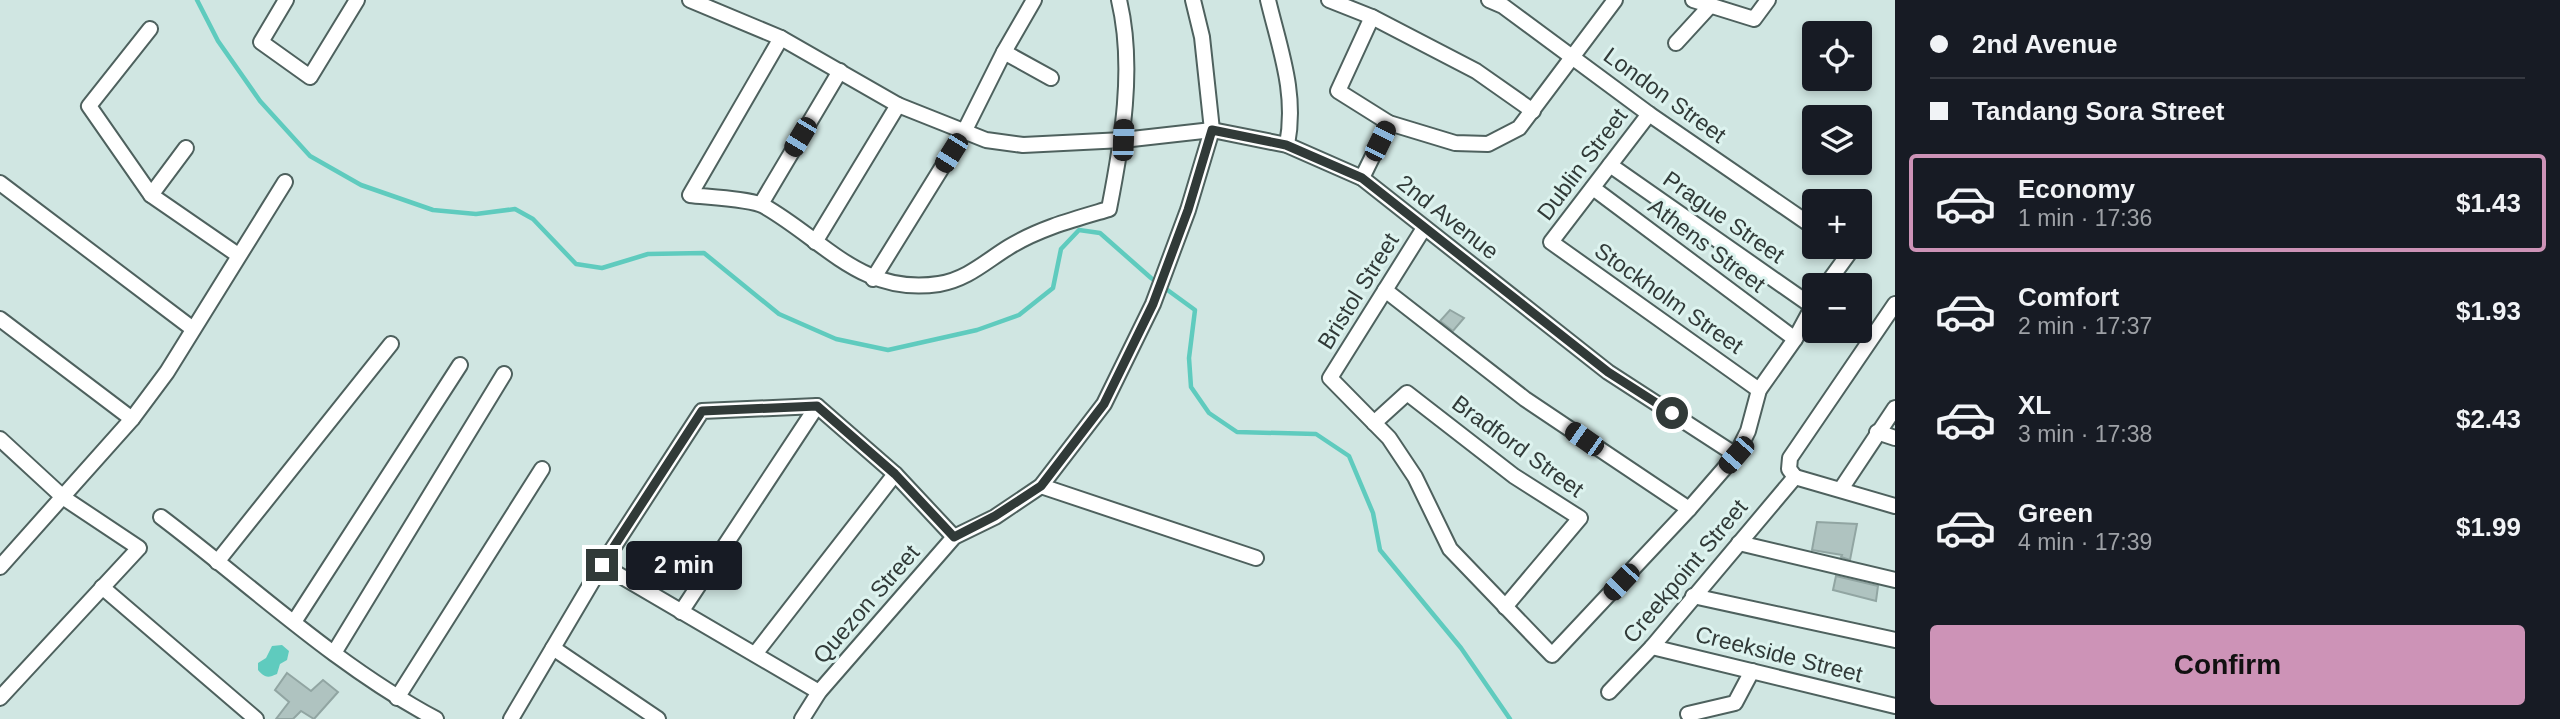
<!DOCTYPE html>
<meta charset="utf-8">
<style>
:root{--surface:#171b24;--page:#242831;--text:#f1f3f6;--muted:#9ea1a6;--line:#363941;--accent:#cd93b7}
body{margin:0;font-family:Helvetica,sans-serif;background:var(--page);color:var(--text);height:100vh;display:flex;flex-direction:column;font-size:26px;white-space:nowrap}
*{box-sizing:border-box;margin:0}
p{font-size:23px;color:var(--muted)}
.icon{flex:none;width:38px;height:38px;fill:none;stroke:currentColor;stroke-width:2;stroke-linecap:round;stroke-linejoin:round}
.map{position:relative;flex:1;overflow:hidden}
.sheet{display:flex;flex-direction:column;background:var(--surface);width:665px}
.sheet>*{flex:none}
.banner{display:grid;align-content:center;height:154px;padding:0 35px;background:var(--surface)}
.controls{position:absolute;left:1802px;top:21px;display:grid;gap:14px}
.controls a{display:grid;place-items:center;width:70px;height:70px;border-radius:7px;background:var(--surface);box-shadow:0 4px 10px #0003;font-size:35px}
.end{position:absolute;width:32px;height:32px;margin:-16px;border:9px solid #313a38;background:#fff;box-shadow:0 0 0 4px #fff}
.from{border-radius:50%}
.bubble{position:absolute;height:49px;border-radius:7px;background:var(--surface);box-shadow:0 4px 10px #0003;font-size:23px;font-weight:700;line-height:49px;text-align:center}
.car{position:absolute;width:21px;height:42px;margin:-21px -10px;border-radius:9px;box-shadow:0 0 5px 2px #0007;background:linear-gradient(#222 24%,#8ab4d8 0 40%,#222 0 76%,#8ab4d8 0 86%,#222 0)}
.banner b{display:flex;align-items:center;gap:24px;height:66px;font-size:26px}
.banner b+b{border-top:2px solid var(--line)}
.banner i{width:18px;height:18px;background:var(--text)}
ul{padding:0;list-style:none}
li{display:flex;align-items:center;gap:21px;height:98px;margin:0 14px 10px;padding:0 21px;border:4px solid transparent;border-radius:7px}
li div{flex:1}
li b{display:block;font-size:26px}
li em{font-style:normal;font-weight:700}
li.on{border-color:var(--accent)}
li>.icon{width:63px;height:63px;stroke-width:1.5}
.primary-button{display:flex;gap:14px;margin-top:auto;padding:14px 35px}
.primary-button a{flex:1;height:80px;border-radius:7px;background:var(--accent);color:#111;font-size:28px;font-weight:700;line-height:80px;text-align:center}
main{display:flex;flex:1;min-height:0}
.map>svg:first-child{display:block}
.water{fill:#5fcbbe}
.lines{fill:none;stroke-linecap:round;stroke-linejoin:round}
.stream{stroke:#5fcbbe;stroke-width:4.5}
.building{fill:#afc3c0;stroke:#91a5a2;stroke-width:2}
.minor-casing{stroke:#4e615e;stroke-width:18}
.minor{stroke:#fff;stroke-width:14}
.route{stroke:#313a38;stroke-width:9}
.labels{text-anchor:middle;dominant-baseline:central;stroke-width:6;stroke-linejoin:round;paint-order:stroke}
.street-label{font-size:23px;fill:#313a38;stroke:#ddf3ef}
</style>
<main>
<div class="map">
<svg width="1895" height="719" viewBox="0 0 1895 719">
<rect width="100%" height="100%" fill="#d0e6e2"/>
<!-- water -->
<path class="water" d="M282,645L289,651L287,660L280,664L277,674C268,678 265,678 258,670V663L266,658L272,646Z"/>
<g class="lines">
<!-- stream -->
<polyline class="stream" points="197,0 218,41 260,101 310,156 361,185 433,210 476,214 515,209 533,219 576,264 602,268 648,254 704,253 779,314 836,339 888,350 977,330 1019,315 1053,288 1061,249 1079,230 1100,233 1151,278 1195,310 1189,358 1191,387 1209,413 1237,432 1316,434 1349,456 1373,513 1380,550 1461,648 1510,719"/>
</g>
<!-- building -->
<g class="building">
<polygon points="1450,310 1464,318 1453,331 1440,321"/>
<polygon points="1817,522 1857,524 1850,560 1841,557 1842,555 1812,550"/>
<polygon points="1836,576 1878,586 1876,601 1833,590"/>
<polygon points="287,673 311,691 323,680 338,692 314,719 301,711 293,719 276,719 289,702 275,690"/>
</g>
<g class="lines">
<defs>
<g id="minor">
<polyline points="286,0 261,42 310,77 357,0"/>
<polyline points="690,0 781,38 898,105 986,140 1023,145 1123,140 1212,130 1287,145 1362,178 1608,372 1736,455"/>
<path d="M1268,0C1280,50 1297,93 1287,145"/>
<polyline points="1329,0 1372,17 1476,71 1533,111"/>
<polyline points="1489,0 1503,6 1649,114 1815,228"/>
<polyline points="1693,0 1754,19 1768,0"/>
<polyline points="1372,17 1338,91 1389,123 1455,143 1488,144 1519,128 1615,0"/>
<polyline points="150,29 89,106 151,195 238,255"/>
<path d="M781,38L690,195C706,197 752,199 764,206C824,240 862,296 939,284C968,279 986,261 1009,247C1040,228 1075,219 1109,209C1122,143 1135,67 1119,0"/>
<polyline points="1676,43 1709,7"/>
<polyline points="1004,52 1051,78"/>
<polyline points="1649,114 1551,242 1759,390"/>
<polyline points="1610,165 1812,306"/>
<polyline points="1362,178 1389,123"/>
<polyline points="0,183 193,329"/>
<polyline points="1593,188 1795,339"/>
<polyline points="151,195 186,148"/>
<polyline points="761,204 840,71"/>
<polyline points="1424,228 1330,378 1389,438 1415,477 1450,549 1552,655 1689,509 1736,455 1748,431 1759,390 1795,339 1815,302"/>
<polyline points="815,242 898,105"/>
<polyline points="873,279 964,132 1004,52 1034,0"/>
<polyline points="1826,285 1850,252 1842,247"/>
<polyline points="1385,290 1525,399 1689,509"/>
<polyline points="0,319 132,419"/>
<polyline points="1374,423 1407,393 1514,476 1580,518 1505,607"/>
<polyline points="1877,432 1895,438"/>
<polyline points="0,439 64,498 139,548 0,698"/>
<polyline points="1795,477 1789,469 1790,458 1895,304"/>
<polyline points="1795,477 1895,506"/>
<polyline points="1041,486 1256,558"/>
<polyline points="1841,489 1895,408"/>
<path d="M161,517C251,585 335,665 436,719"/>
<polyline points="1739,543 1895,580"/>
<polyline points="217,562 391,344"/>
<polyline points="602,565 819,692"/>
<polyline points="0,567 132,419 167,372 285,182"/>
<polyline points="102,587 256,719"/>
<polyline points="1693,596 1895,640"/>
<polyline points="681,612 817,406"/>
<polyline points="294,622 460,365"/>
<polyline points="1652,647 1895,706"/>
<polyline points="553,648 658,719"/>
<polyline points="334,653 504,374"/>
<polyline points="755,654 895,474"/>
<polyline points="1609,692 1652,647 1795,477"/>
<polyline points="397,698 542,469"/>
<polyline points="1688,714 1735,703 1752,671"/>
<polyline points="511,719 602,565 702,411 817,406 895,474 954,537"/>
<polyline points="802,719 819,692 954,537 995,517 1041,486 1104,404 1153,304 1188,210 1212,130 1202,37 1193,0"/>
</g>
</defs>
<!-- minor casing -->
<use href="#minor" class="minor-casing"/>
<!-- minor -->
<use href="#minor" class="minor"/>
</g>
<g class="lines">
<!-- route -->
<polyline class="route" points="602,565 702,411 817,406 895,474 954,537 995,516 1041,486 1104,404 1153,304 1188,210 1212,130 1286,145 1362,178 1608,372 1672,413"/>
</g>
<g class="labels">
<!-- street labels -->
<g class="street-label">
<text transform="translate(1665 95) rotate(36)">London Street</text>
<text transform="translate(1582 164) rotate(-53)">Dublin Street</text>
<text transform="translate(1448 217) rotate(38)">2nd Avenue</text>
<text transform="translate(1724 217) rotate(35)">Prague Street</text>
<text transform="translate(1707 245) rotate(37)">Athens Street</text>
<text transform="translate(1358 291) rotate(-58)">Bristol Street</text>
<text transform="translate(1669 298) rotate(35)">Stockholm Street</text>
<text transform="translate(1518 446) rotate(36)">Bradford Street</text>
<text transform="translate(1685 571) rotate(-50)">Creekpoint Street</text>
<text transform="translate(866 604) rotate(-49)">Quezon Street</text>
<text transform="translate(1779 654) rotate(14)">Creekside Street</text>
</g>
</g>
</svg>
<div class="controls">
<a><svg class="icon" aria-label="locate" viewBox="0 0 24 24"><circle cx="12" cy="12" r="6"/><path d="M12 2v4M12 18v4M2 12h4M18 12h4"/></svg></a>
<a><svg class="icon" aria-label="layers" viewBox="0 0 24 24"><path d="M12 4l9 5-9 5-9-5zM3 14l9 5 9-5"/></svg></a>
<a>+</a>
<a>−</a>
</div>
<i class="end from" style="left:1672px;top:413px"></i>
<i class="end" style="left:602px;top:565px"></i>
<div class="bubble" style="left:626px;top:541px;width:116px">2 min</div>
<i class="car" style="left:800px;top:137px;rotate:211deg"></i>
<i class="car" style="left:1123px;top:140px;rotate:2deg"></i>
<i class="car" style="left:1380px;top:141px;rotate:26deg"></i>
<i class="car" style="left:951px;top:153px;rotate:212deg"></i>
<i class="car" style="left:1584px;top:439px;rotate:305deg"></i>
<i class="car" style="left:1736px;top:455px;rotate:221deg"></i>
<i class="car" style="left:1621px;top:582px;rotate:223deg"></i>
</div>
<section class="sheet">
<div class="banner">
<b><i class="from"></i>2nd Avenue</b>
<b><i></i>Tandang Sora Street</b>
</div>
<ul>
<li class="on"><svg class="icon" aria-label="car" viewBox="0 0 24 24"><path d="M5 17H2v-5l4-1 3-4h7l3 4 3 1v5h-3M9 17h6M6 11h13"/><circle cx="7" cy="17" r="2"/><circle cx="17" cy="17" r="2"/></svg><div><b>Economy</b><p>1 min · 17:36</p></div><em>$1.43</em></li>
<li><svg class="icon" aria-label="car" viewBox="0 0 24 24"><path d="M5 17H2v-5l4-1 3-4h7l3 4 3 1v5h-3M9 17h6M6 11h13"/><circle cx="7" cy="17" r="2"/><circle cx="17" cy="17" r="2"/></svg><div><b>Comfort</b><p>2 min · 17:37</p></div><em>$1.93</em></li>
<li><svg class="icon" aria-label="car" viewBox="0 0 24 24"><path d="M5 17H2v-5l4-1 3-4h7l3 4 3 1v5h-3M9 17h6M6 11h13"/><circle cx="7" cy="17" r="2"/><circle cx="17" cy="17" r="2"/></svg><div><b>XL</b><p>3 min · 17:38</p></div><em>$2.43</em></li>
<li><svg class="icon" aria-label="car" viewBox="0 0 24 24"><path d="M5 17H2v-5l4-1 3-4h7l3 4 3 1v5h-3M9 17h6M6 11h13"/><circle cx="7" cy="17" r="2"/><circle cx="17" cy="17" r="2"/></svg><div><b>Green</b><p>4 min · 17:39</p></div><em>$1.99</em></li>
</ul>
<div class="primary-button"><a>Confirm</a></div>
</section>
</main>
